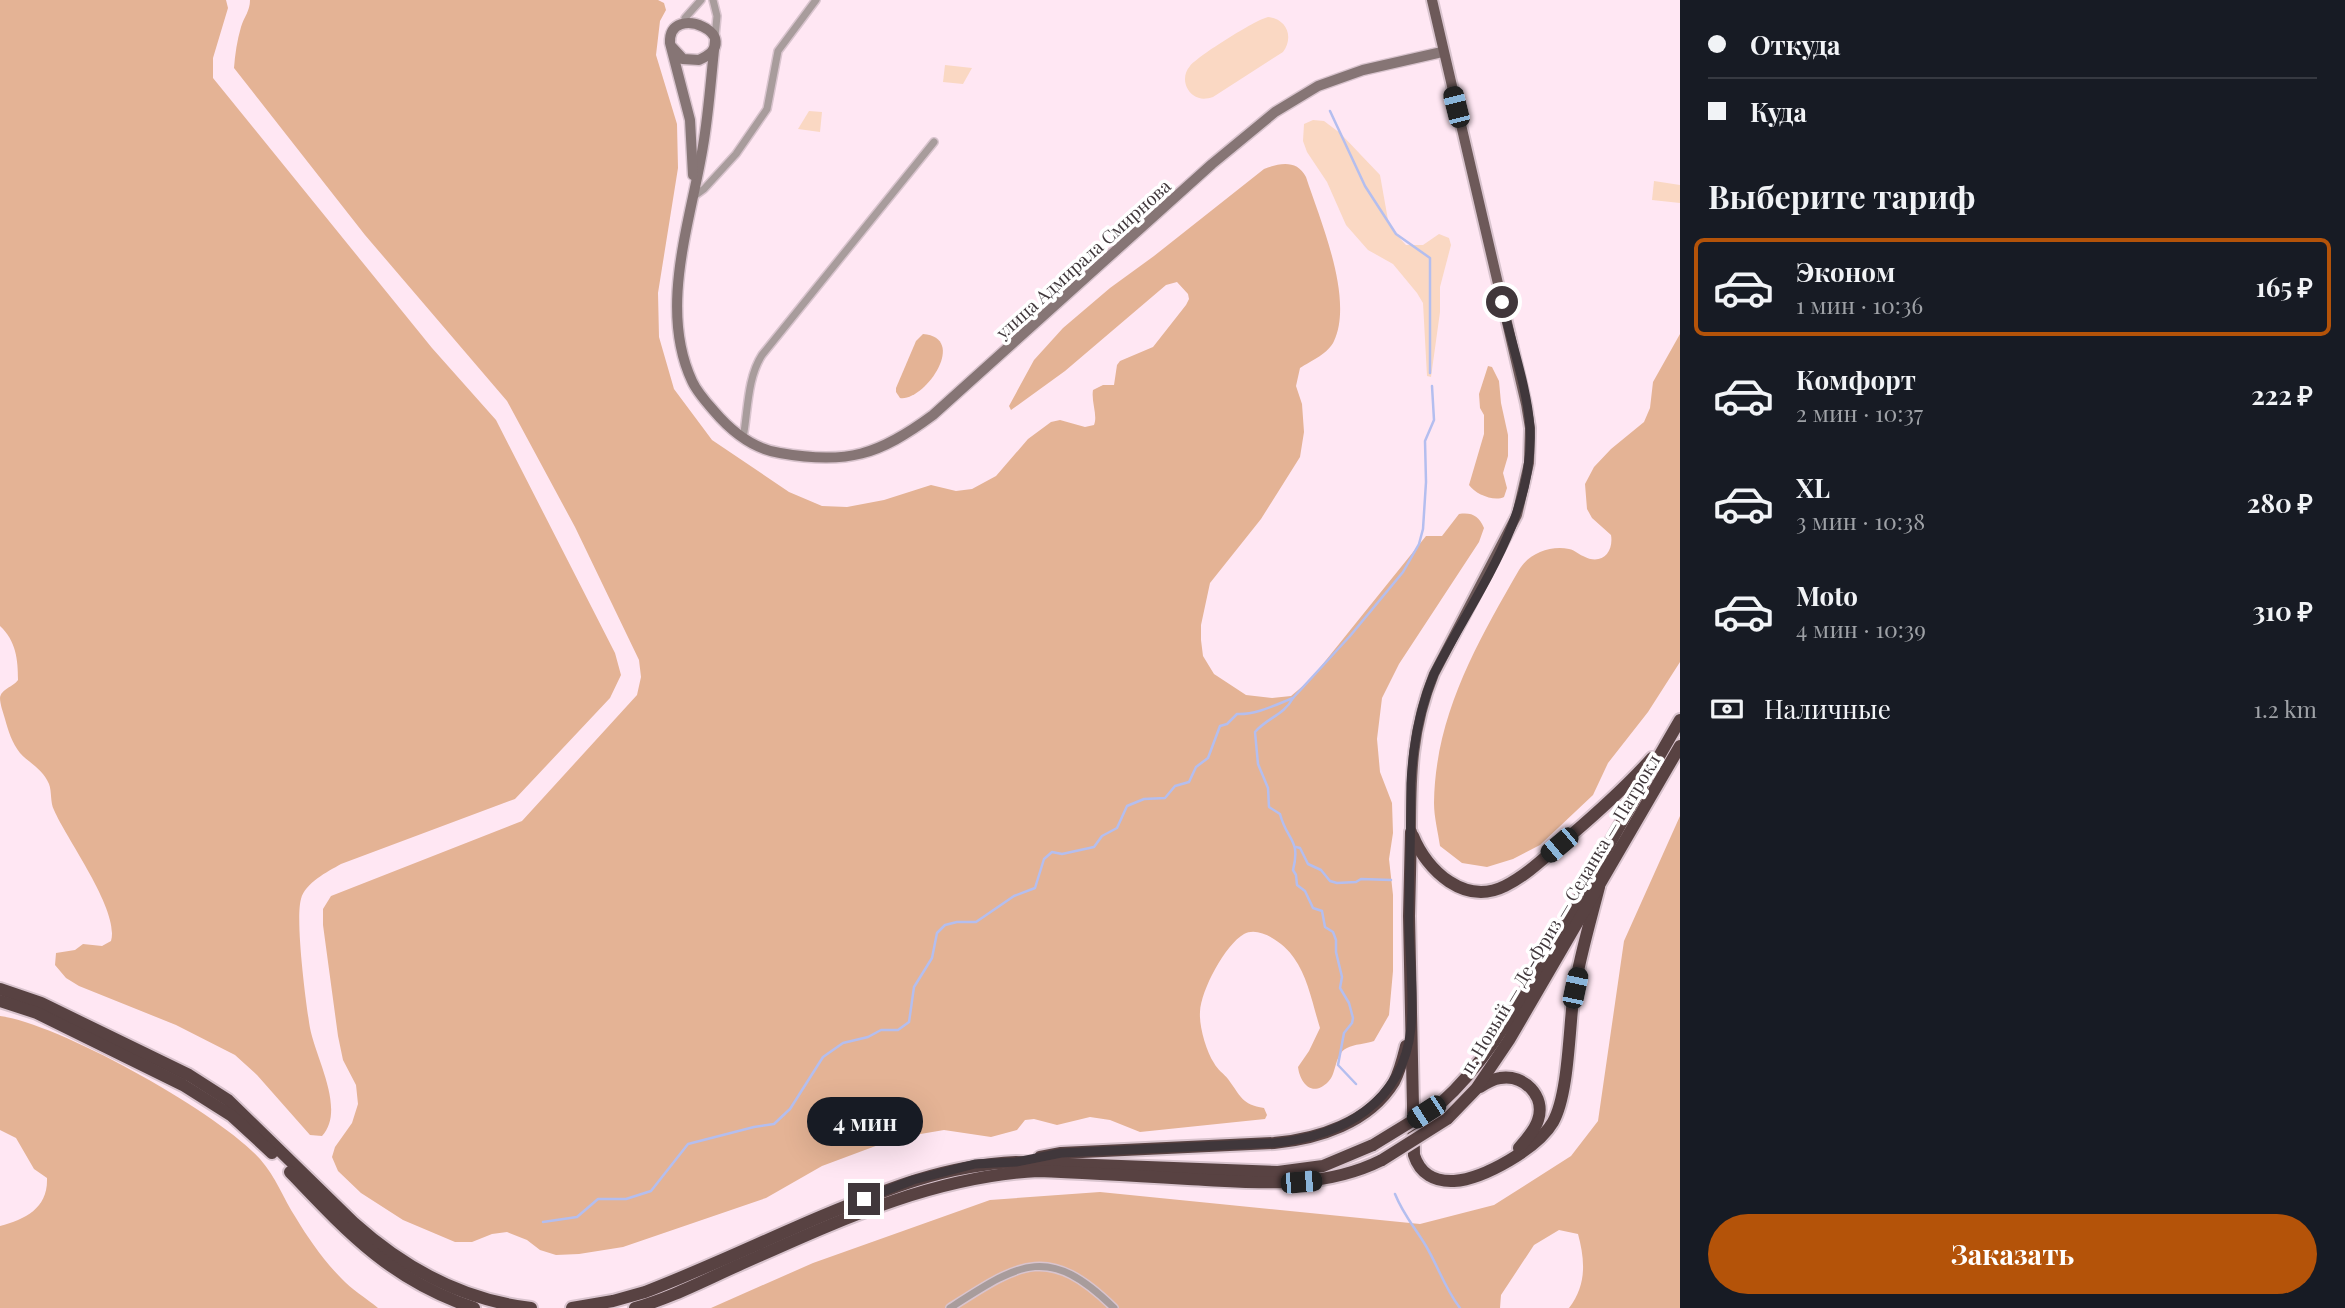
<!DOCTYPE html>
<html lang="ru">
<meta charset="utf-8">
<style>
:root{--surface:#171b24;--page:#242831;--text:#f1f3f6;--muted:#9ea1a6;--line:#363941;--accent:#b45309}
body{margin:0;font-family:"Playfair Display",serif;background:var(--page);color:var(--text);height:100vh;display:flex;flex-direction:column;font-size:26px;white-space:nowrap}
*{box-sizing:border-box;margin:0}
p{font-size:23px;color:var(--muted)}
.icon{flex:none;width:38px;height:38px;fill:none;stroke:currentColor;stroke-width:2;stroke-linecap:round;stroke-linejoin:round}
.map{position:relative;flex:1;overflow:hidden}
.panel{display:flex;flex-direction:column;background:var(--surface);width:665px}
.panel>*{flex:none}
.guide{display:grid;align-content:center;height:154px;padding:0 28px;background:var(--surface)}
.end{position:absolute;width:32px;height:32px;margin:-16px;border:9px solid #40373b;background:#fff;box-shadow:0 0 0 4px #fff}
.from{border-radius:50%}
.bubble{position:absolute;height:49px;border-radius:24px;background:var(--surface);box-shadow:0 7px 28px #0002;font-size:23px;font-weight:700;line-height:49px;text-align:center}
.car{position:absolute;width:21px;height:42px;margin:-21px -10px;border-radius:9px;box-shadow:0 0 5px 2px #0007;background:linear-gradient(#222 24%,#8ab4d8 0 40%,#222 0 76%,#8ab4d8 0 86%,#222 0)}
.guide b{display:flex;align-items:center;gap:24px;height:66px;font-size:26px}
.guide b+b{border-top:2px solid var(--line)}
.guide i{width:18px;height:18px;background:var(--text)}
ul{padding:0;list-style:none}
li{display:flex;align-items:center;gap:21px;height:98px;margin:0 14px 10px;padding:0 14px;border:4px solid transparent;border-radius:10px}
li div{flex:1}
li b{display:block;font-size:26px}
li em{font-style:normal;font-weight:700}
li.current{border-color:var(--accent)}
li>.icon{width:63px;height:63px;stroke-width:1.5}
h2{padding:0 28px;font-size:32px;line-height:84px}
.pay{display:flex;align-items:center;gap:18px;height:77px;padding:0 28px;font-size:26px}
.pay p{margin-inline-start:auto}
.button{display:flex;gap:14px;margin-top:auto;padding:14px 28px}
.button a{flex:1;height:80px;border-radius:42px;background:var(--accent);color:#fff;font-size:28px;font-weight:700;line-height:80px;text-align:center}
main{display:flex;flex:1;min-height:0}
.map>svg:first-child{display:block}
.green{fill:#fad8c3}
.forest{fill:#e4b395}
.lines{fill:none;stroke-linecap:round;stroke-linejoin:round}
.stream{stroke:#b4beef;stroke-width:2.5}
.street-casing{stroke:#d9c4ce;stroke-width:10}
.secondary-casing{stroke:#d9c4ce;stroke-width:13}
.primary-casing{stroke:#d9c4ce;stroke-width:14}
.highway-casing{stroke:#d9c4ce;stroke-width:16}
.street{stroke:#a89c9c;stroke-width:7}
.secondary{stroke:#867575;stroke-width:10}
.primary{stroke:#6d5959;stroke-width:10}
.highway{stroke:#584242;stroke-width:12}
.highway-bridge-casing{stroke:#d9c4ce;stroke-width:16;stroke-linecap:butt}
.highway-bridge{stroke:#584242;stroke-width:12}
.route{stroke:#40373b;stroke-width:9}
.labels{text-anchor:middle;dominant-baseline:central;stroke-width:7;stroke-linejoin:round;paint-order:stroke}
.street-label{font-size:18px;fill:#40373b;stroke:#fff}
</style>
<main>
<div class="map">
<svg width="1680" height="1308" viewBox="0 0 1680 1308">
<rect width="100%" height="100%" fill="#ffe7f3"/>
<!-- green -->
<g class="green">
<path d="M1268,17C1287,19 1294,37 1283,52L1213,97C1206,99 1200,100 1193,95C1184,88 1182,75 1190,66C1198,56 1255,20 1268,17Z"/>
<polygon points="945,65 972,68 963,84 943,82"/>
<polygon points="809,111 822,112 820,132 798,129"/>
<polygon points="1313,120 1324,121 1340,133 1380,175 1388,220 1393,231 1406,245 1423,245 1439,234 1449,238 1451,245 1440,287 1440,312 1431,377 1427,376 1423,303 1417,293 1393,264 1368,250 1346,225 1327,182 1307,152 1303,141 1304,124"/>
<polygon points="1654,181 1680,185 1680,203 1652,200"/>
</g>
<!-- forest -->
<g class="forest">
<path d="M0,0H226L228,8L213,58V78L432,348L496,420L615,653L621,675L610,698L515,799L341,864C327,872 305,883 301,899C295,920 306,1004 310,1028C316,1059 346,1110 322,1136L310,1135L257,1075L235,1055L176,1025L79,986L66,978L55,965L56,953L75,950L83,944L102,946L111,941C120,911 67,840 54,810C50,802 52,792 49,784C43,769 29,763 20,753C12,743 8,730 5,719C3,712 0,704 0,698C1,689 13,687 18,680C18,659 16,641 0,626Z"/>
<path d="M250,0H658L664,3L666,10L660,21L656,55L677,124L678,168L658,293L659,337L674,389L712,440L789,492L822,506L847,507L884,500L931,485L956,491L972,489L996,476L1028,439L1051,422L1060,420L1085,427L1094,425C1098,415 1091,402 1093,390L1103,385H1114L1117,365L1120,361L1153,347L1186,305L1189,299L1188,294L1177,282L1166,285L1065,371L1011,410L1009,406L1034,360L1063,328L1110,288L1154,256L1264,169C1279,163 1297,159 1306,177C1320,220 1354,298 1334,341C1329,353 1311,361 1300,368L1296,386L1302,404L1304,432L1300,457L1261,519L1210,583L1201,625V640L1203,656L1214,674L1246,695L1272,698L1291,696L1310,680L1426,536H1442L1459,514C1472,512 1479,516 1484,528L1479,542L1399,664L1382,698L1377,739L1380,772L1392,803L1393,833L1389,859L1393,895V971L1389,1015L1374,1041C1366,1044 1354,1044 1347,1048C1334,1054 1337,1074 1328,1082C1312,1098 1300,1083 1298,1067L1309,1051L1320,1028C1313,1006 1308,977 1294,958C1286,945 1260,925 1244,934C1225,945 1201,990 1200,1012C1199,1026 1206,1051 1214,1063C1217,1069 1224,1074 1228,1079C1240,1095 1242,1105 1264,1108L1267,1115L1265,1119L1140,1132L1110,1120L1090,1117L1057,1125L1034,1119L1025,1120L1017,1130L991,1137L944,1130L897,1138L822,1166L766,1198L623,1247L579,1254L556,1255L540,1250L527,1240L507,1232L492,1234L472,1242H455L403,1220L361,1193L338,1171L332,1157L335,1147L352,1123L358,1104L356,1085L343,1060L338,1036L323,925V909L331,896L522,821L637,695L641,677L639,660L575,527L507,401L365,235L234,68C235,54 237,41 241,27C244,17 250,11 250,0Z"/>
<path d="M923,334C969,338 924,402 900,398L896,392V388L916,341Z"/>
<path d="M1680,334V662L1648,712L1608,763L1593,795L1540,845L1513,859L1487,867L1462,863L1440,846C1438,832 1434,817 1434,803C1435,716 1477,643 1519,570C1528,554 1550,545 1569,549C1575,550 1578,554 1583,556C1601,566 1614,553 1611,535L1592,518L1587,509L1585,484L1594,467L1611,449L1644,422L1650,408L1653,382Z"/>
<path d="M1488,366L1492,367L1499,381L1501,403L1508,435V456L1503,473L1507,488L1504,497C1494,502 1475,494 1469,485L1484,434V415L1480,408L1479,394Z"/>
<path d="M1680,816V1308H1569C1587,1285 1585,1260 1578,1234L1559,1230L1534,1245L1501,1295L1500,1308H711L813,1263L990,1200L1100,1192L1420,1224L1494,1205L1571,1156L1598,1121L1624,941Z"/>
<path d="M0,1016C60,1024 219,1113 260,1159C276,1177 283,1198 296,1218C308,1238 324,1261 341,1278C351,1289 366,1298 378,1308H0V1226C26,1219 48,1208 47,1178L34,1169L16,1138L0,1130Z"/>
</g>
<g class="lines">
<!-- stream -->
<g class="stream">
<polyline points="1330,111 1365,186 1396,234 1430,258 1430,373"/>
<polyline points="1296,847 1300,848 1308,864 1321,870 1330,881 1337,883 1356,882 1361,879 1391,880"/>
<path d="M1356,1084L1338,1065L1344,1033L1352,1023L1353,1018L1349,1003L1340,988L1342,977L1336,952V940L1333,932L1325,927L1322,911L1313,908L1305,891L1297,885L1296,875L1293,870C1301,839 1287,841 1280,814L1269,807L1268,788L1258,764L1255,732C1267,718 1284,715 1293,698L1350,636L1403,572L1419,544L1423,529L1426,482L1425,441L1434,420L1432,386"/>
<path d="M1395,1194C1404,1216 1414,1226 1426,1246C1438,1266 1445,1289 1460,1308"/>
<path d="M543,1222L577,1217L598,1199H626L651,1191L688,1144L754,1127L774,1124L790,1109L823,1057L843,1043L868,1037L881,1030H898L909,1022L914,987L932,958L937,933L945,925L957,922H976L1014,896L1035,888L1044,859L1052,852L1062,854L1094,847L1102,836L1117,828L1127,806L1144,799L1165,798L1175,786L1189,782L1196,767L1208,758L1220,726L1227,724L1237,714C1256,715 1275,705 1293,698"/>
</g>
<defs>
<g id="street">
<polyline points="713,0 717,16 715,37"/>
<polyline points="685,18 701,0"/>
<polyline points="693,197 704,189 736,154 767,109 778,51 816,0"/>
<path d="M743,438C748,412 747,378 762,355L934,142"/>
<path d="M950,1308C1020,1263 1048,1243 1114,1308"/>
</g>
<g id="secondary">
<path d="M715,41C711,76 709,111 703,146C691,221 658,308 692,381C697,392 706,402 714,411C731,431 754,449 780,453C847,465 879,455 933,415L1212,164L1275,112L1318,86L1363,70L1442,52"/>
<path d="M671,46L683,59L699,60C750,37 668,0 670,43L690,120L693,175"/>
</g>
<path id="primary" d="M1411,832C1411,775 1412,728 1434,674L1517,515L1529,463L1530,428L1526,404L1432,0"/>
<g id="highway">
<path d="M1411,832L1409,916L1414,1155C1420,1174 1435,1182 1454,1181C1484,1179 1538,1148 1553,1122C1569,1094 1569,1026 1574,991C1580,956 1590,922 1599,887"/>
<path d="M1413,836C1427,871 1465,906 1505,886C1529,874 1549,853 1570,836C1598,812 1627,786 1652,758"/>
<path d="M0,989L41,1003L189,1075L228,1100L354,1223C405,1269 463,1300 531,1308"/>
<polyline points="0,1001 37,1013 183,1085 232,1116 272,1153"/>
<path d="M1480,1087C1486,1083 1493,1079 1500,1078C1524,1074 1546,1096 1538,1120C1535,1130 1526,1140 1519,1148"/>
<path d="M1440,1104C1488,1061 1516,1007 1548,952C1593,875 1635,797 1680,720"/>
<polyline points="1447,1119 1476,1089 1509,1040 1680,746"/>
<path d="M1040,1157L1061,1153L1274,1143C1318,1139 1369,1123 1394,1082C1400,1071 1403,1058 1406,1046"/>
<path d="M290,1172C348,1233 391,1280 474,1308"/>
<path d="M572,1308L613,1301L645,1292C705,1269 763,1241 822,1216C887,1189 945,1165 1016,1162L1278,1172L1323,1166L1373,1145"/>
<path d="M635,1308C671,1298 705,1280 739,1265C836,1222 930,1177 1038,1171C1088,1173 1138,1176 1188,1179C1254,1182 1320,1191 1382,1160"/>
</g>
</defs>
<!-- street casing -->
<use href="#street" class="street-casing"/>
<!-- secondary casing -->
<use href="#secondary" class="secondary-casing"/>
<!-- primary casing -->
<use href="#primary" class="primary-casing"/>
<!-- highway casing -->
<use href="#highway" class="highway-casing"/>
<!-- street -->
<use href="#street" class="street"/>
<!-- secondary -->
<use href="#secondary" class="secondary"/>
<!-- primary -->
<use href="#primary" class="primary"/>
<!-- highway -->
<use href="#highway" class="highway"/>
<defs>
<g id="highway-bridge">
<polyline points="1373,1145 1440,1104"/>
<polyline points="1382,1160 1447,1119"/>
</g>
</defs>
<!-- highway-bridge casing -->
<use href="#highway-bridge" class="highway-bridge-casing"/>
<!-- highway-bridge -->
<use href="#highway-bridge" class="highway-bridge"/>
</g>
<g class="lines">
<!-- route -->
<path class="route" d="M864,1199L913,1180L975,1164L1016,1162L1061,1153L1274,1143C1343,1136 1403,1103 1411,1028C1414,995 1410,960 1409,927C1409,879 1411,831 1411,783C1413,744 1419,710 1434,674C1473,597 1535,518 1530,428C1527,386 1511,343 1502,302"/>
</g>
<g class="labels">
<!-- street labels -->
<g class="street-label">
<text transform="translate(1083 259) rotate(-42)">улица Адмирала Смирнова</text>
<text transform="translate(1560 914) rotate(-59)">п. Новый — Де-Фриз — Седанка — Патрокл</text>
</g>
</g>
</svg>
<i class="end from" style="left:1502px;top:302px"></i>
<i class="end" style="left:864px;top:1199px"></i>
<div class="bubble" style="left:807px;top:1097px;width:116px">4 мин</div>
<i class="car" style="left:1456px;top:107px;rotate:346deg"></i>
<i class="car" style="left:1559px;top:845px;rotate:230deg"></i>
<i class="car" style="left:1575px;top:988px;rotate:12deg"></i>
<i class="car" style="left:1426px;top:1112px;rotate:237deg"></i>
<i class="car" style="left:1301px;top:1182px;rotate:85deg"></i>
</div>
<section class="panel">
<div class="guide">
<b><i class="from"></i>Откуда</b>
<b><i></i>Куда</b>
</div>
<h2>Выберите тариф</h2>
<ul>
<li class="current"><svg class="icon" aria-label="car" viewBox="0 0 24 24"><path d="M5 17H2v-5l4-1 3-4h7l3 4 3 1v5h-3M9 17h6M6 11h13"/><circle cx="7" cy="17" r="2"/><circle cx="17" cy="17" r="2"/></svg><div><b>Эконом</b><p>1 мин · 10:36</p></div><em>165 ₽</em></li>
<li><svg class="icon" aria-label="car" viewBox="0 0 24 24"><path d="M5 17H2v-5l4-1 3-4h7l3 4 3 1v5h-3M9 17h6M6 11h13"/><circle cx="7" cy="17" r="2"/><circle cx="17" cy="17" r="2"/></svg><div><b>Комфорт</b><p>2 мин · 10:37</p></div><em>222 ₽</em></li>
<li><svg class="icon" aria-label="car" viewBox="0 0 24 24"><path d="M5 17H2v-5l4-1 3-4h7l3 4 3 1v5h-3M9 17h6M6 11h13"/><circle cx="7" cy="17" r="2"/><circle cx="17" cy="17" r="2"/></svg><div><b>XL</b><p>3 мин · 10:38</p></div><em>280 ₽</em></li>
<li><svg class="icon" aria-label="car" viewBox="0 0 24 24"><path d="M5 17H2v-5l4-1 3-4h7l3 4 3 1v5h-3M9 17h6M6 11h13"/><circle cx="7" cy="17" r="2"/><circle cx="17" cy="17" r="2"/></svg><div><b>Moto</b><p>4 мин · 10:39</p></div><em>310 ₽</em></li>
</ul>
<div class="pay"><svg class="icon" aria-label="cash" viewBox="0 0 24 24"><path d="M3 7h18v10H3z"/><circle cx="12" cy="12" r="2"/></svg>Наличные<p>1.2 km</p></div>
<div class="button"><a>Заказать</a></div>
</section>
</main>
